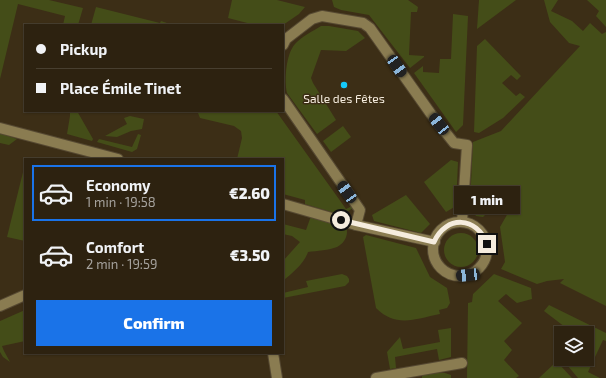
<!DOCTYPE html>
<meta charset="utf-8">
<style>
:root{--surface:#2d2210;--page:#352a19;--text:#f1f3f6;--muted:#a7a49f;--line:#483f30;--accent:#1a73e8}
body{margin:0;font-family:"Exo 2",sans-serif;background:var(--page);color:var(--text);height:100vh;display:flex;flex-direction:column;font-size:15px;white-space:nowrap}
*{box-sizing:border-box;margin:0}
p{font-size:13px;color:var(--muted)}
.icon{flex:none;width:22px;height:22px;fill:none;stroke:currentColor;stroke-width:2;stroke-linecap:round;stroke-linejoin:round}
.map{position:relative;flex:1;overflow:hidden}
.panel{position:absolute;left:24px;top:158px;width:260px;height:196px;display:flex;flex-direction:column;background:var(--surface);border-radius:0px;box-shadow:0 1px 3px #0004,0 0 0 1px var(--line)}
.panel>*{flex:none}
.guide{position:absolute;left:24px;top:24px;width:260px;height:88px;border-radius:0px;box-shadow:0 1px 3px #0004,0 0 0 1px var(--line);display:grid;align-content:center;height:88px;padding:0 12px;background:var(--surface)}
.buttons{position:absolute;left:554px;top:326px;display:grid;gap:8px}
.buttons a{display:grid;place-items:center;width:40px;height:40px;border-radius:0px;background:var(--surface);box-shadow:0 1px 3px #0004,0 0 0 1px var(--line);font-size:20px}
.end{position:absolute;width:18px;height:18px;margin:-9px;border:5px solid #f5ecde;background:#111;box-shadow:0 0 0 2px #111}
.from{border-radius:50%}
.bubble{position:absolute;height:28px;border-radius:0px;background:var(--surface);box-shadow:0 1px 3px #0004,0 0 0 1px var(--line);font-size:13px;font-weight:800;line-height:28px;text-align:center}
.car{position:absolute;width:12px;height:24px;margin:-12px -6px;border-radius:5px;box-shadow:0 0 3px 1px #0007;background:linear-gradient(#222 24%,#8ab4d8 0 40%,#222 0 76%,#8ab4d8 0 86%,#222 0)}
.guide b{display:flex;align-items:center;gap:14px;height:38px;font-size:15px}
.guide b+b{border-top:1px solid var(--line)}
.guide i{width:10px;height:10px;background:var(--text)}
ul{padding:7px 0 0;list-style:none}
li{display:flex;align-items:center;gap:12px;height:56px;margin:0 8px 6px;padding:0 4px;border:2px solid transparent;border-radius:0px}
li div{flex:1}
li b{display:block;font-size:15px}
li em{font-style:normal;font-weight:800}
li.on{border-color:var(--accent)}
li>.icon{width:36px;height:36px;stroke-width:1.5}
.primary-button{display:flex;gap:8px;margin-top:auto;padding:8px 12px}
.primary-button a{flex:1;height:46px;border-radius:0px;background:var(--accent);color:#fff;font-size:16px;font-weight:800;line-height:46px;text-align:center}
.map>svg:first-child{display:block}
.green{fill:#444d18}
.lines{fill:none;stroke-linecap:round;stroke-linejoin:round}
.minor-casing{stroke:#564932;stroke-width:12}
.minor{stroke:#8a7c51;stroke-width:10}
.route{stroke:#f5ecde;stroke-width:5}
.poi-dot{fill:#14cafb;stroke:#3c2e16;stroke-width:1.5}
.labels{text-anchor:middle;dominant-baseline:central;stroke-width:3;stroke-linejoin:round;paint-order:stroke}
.poi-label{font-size:12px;fill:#f5ecde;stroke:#3c2e16}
</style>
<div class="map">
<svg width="606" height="378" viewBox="0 0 606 378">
<rect width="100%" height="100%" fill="#3c2e16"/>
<!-- green -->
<g class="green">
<polygon points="0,0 49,0 83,8 78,25 63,25 65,16 18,4 0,79"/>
<polygon points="232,0 277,0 305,7 299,14 283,25 255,25 228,18"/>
<polygon points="332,0 408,0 418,7 417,12 411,12 409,55 424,56 424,57 410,68 369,15 341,10 334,7"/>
<polygon points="479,0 516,0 477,29"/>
<polygon points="544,0 558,0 551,11 572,21 583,31 590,23 602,34 606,32 606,306 560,283 564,279 547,281 537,284 501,269 505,262 500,227 516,199 511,189 483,217 476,216 471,209 470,203 473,142 501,131 580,46 569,43 550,22"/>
<polygon points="587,0 606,0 606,27 596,16 599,11"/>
<polygon points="96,7 160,23 161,21 167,23 162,25 91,25"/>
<polygon points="453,14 468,16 463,125 456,132 414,73 423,66 423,72 439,73 440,59 451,59"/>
<path d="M321,26H329L358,31L365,38L346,51L321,50L311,78L313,83L336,120L317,134L287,93C284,80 286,54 295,44C301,37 313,31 321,26Z"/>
<polygon points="485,39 521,76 517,80 511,75 502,83 516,96 520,93 525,97 503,118 479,133 474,132 477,46"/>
<polygon points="70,111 77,111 93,139 92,141 67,134 70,116"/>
<polygon points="201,111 276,111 346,209 352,206 353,208 342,215 305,204 305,200 283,194 283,159 237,159 242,138 241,131 234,126 200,118 198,113"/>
<polygon points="130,116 144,119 142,129 131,131 117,137 105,136 127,124 124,118"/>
<polygon points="343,126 351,137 331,152 323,141"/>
<polygon points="0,133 17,139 9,145 0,143"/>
<polygon points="138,134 141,135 137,149 132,152 97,142 99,139 132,147"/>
<polygon points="451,160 458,162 456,206 446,212 424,182"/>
<polygon points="25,164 25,241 7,237"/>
<polygon points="406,195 430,224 421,233 374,221 372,215"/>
<path d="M311,216L345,225C350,233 345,243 337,247C329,250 317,251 308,252C304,264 292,273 283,281V261L300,242L292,236L283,234V224L306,230Z"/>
<circle cx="461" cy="250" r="17"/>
<path d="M366,235L416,248L430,277L447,288L450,303L447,308L439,310L440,314C415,319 396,328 376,308L363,237Z"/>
<polygon points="342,274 347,276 349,279 349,282 345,286 283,298 283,293 308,287 306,281"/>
<polygon points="494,274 531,288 532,299 517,303 506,294 498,301 522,323 504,341 512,350 504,360 519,376 516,378 467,378 468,303 472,302 473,294"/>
<polygon points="549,305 606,333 606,341 603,340 588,372 600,378 578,378 562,359 587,359 587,333 561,333 561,346 560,333 565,327 544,311"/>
<polygon points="25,310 25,341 2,346 4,351 10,362 3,357 0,352 0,321"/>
<polygon points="451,328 451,357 439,360 437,349 395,357 396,368 390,369 387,352 400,337 403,349 440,342 438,330"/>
<polygon points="555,363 558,363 572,378 539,378"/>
<polygon points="437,373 445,373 451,375 451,378 422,378 422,375"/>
</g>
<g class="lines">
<defs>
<g id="minor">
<polyline points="283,45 286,39 312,19 322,16 363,23 370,28 431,114 454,143 467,145 462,222"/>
<polyline points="283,99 360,210 356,225"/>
<polyline points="0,128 118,159"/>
<polyline points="283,204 356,225 435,242"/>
<circle cx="460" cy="249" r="27"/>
<polyline points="0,306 25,295"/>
<polyline points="273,353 277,378"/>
<polyline points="376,378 462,363"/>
</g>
</defs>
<!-- minor casing -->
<use href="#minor" class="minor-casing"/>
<!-- minor -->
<use href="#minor" class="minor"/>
</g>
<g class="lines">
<!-- route -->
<path class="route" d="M341,220L434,242C446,215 477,216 487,244"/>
</g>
<!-- markers -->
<circle class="poi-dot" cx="344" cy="85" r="4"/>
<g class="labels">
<!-- poi labels -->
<g class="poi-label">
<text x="344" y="98">Salle des Fêtes</text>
</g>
</g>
</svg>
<div class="buttons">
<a><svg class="icon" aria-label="layers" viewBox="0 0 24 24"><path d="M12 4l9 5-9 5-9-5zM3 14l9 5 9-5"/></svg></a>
</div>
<i class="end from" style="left:341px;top:220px"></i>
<i class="end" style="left:487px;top:244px"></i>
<div class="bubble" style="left:454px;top:186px;width:66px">1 min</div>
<i class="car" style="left:397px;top:66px;rotate:145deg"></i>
<i class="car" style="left:439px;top:124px;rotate:322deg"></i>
<i class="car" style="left:347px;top:192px;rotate:325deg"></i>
<i class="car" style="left:468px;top:275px;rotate:264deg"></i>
<div class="guide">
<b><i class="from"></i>Pickup</b>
<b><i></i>Place Émile Tinet</b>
</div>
<section class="panel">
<ul>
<li class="on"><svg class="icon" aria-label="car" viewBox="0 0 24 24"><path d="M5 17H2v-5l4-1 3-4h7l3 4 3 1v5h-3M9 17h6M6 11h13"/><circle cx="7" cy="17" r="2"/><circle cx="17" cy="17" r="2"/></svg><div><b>Economy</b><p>1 min · 19:58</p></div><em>€2.60</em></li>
<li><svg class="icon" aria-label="car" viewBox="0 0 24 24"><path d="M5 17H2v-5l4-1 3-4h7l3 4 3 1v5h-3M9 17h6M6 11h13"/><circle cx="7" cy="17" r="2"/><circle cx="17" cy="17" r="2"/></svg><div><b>Comfort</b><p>2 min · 19:59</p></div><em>€3.50</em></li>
</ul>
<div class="primary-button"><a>Confirm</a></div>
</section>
</div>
